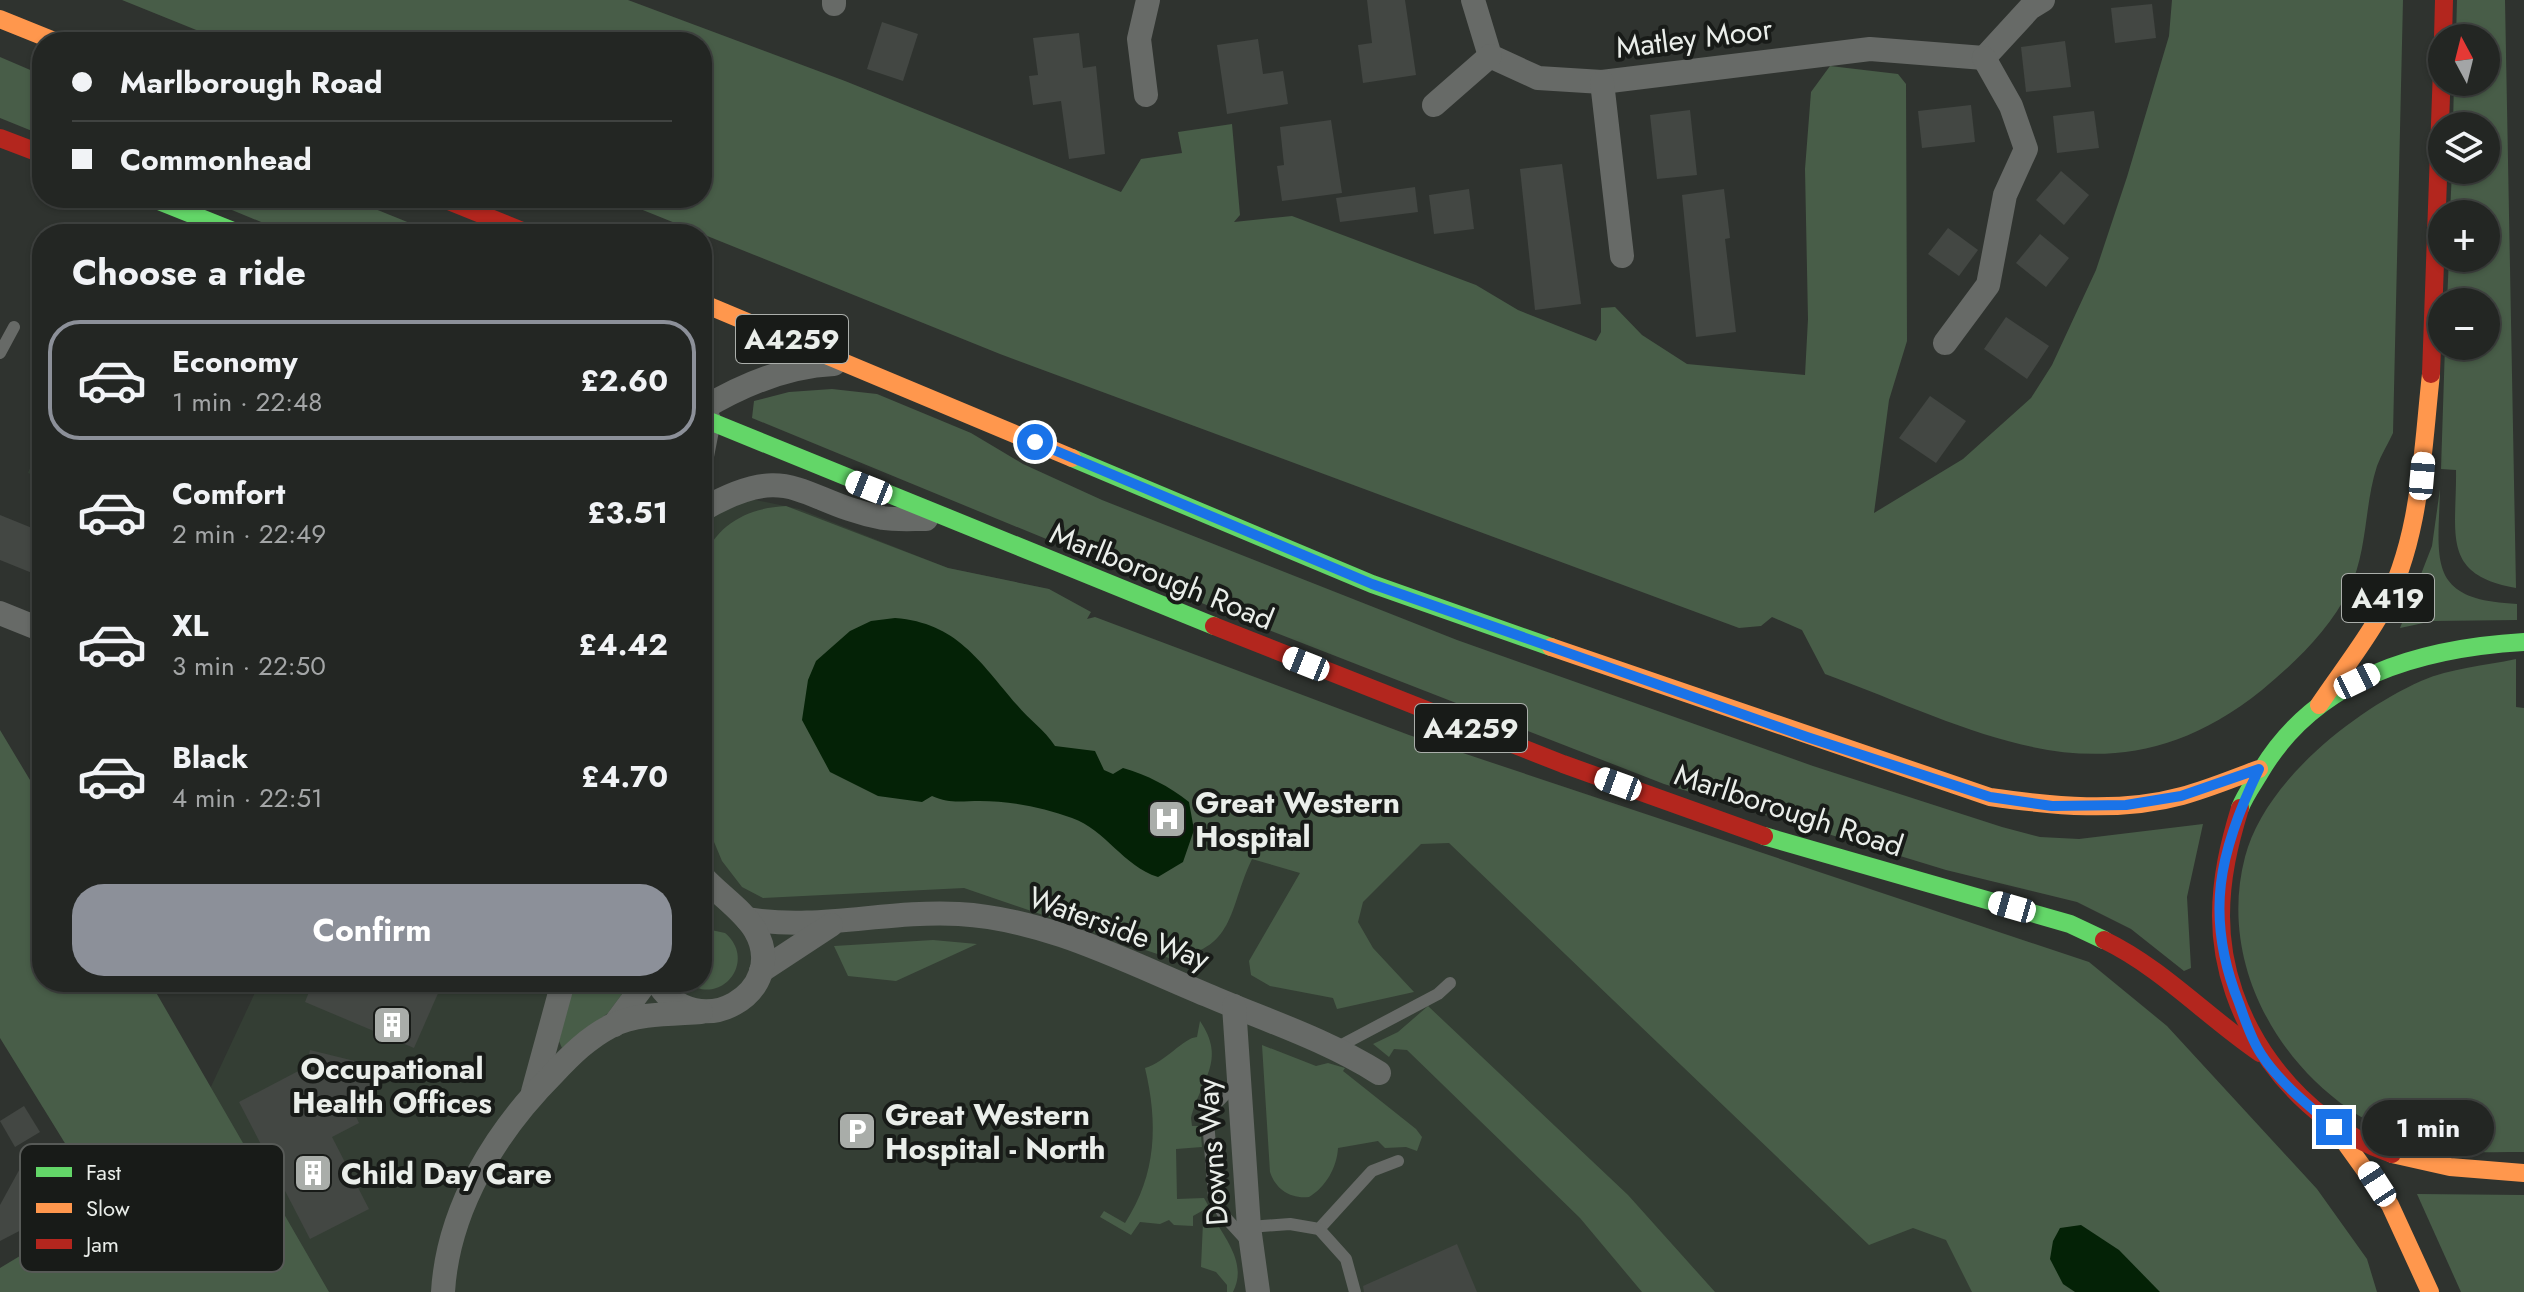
<!DOCTYPE html>
<meta charset="utf-8">
<style>
:root{--surface:#232623;--page:#2b2e2b;--text:#f1f3f6;--muted:#a3a5a6;--line:#404341;--accent:#8c9099}
body{margin:0;font-family:Jost,sans-serif;background:var(--page);color:var(--text);height:100vh;display:flex;flex-direction:column;font-size:30px;white-space:nowrap}
*{box-sizing:border-box;margin:0}
p{font-size:26px;color:var(--muted)}
.icon{flex:none;width:44px;height:44px;fill:none;stroke:currentColor;stroke-width:2;stroke-linecap:round;stroke-linejoin:round}
.map{position:relative;flex:1;overflow:hidden}
.sheet{position:absolute;left:32px;top:224px;width:680px;height:768px;display:flex;flex-direction:column;background:var(--surface);border-radius:32px;box-shadow:0 2px 6px #0004,0 0 0 2px var(--line)}
.sheet>*{flex:none}
.hud{position:absolute;left:32px;top:32px;width:680px;height:176px;border-radius:32px;box-shadow:0 2px 6px #0004,0 0 0 2px var(--line);display:grid;align-content:center;height:176px;padding:0 40px;background:var(--surface)}
.needle{width:52px;rotate:353deg}
.buttons{position:absolute;left:2428px;top:24px;display:grid;gap:16px}
.buttons a{display:grid;place-items:center;width:72px;height:72px;border-radius:50%;background:var(--surface);box-shadow:0 2px 6px #0004,0 0 0 2px var(--line);font-size:40px}
.end{position:absolute;width:36px;height:36px;margin:-18px;border:10px solid #1a73e8;background:#fff;box-shadow:0 0 0 4px #fff}
.from{border-radius:50%}
.bubble{position:absolute;height:56px;border-radius:28px;background:var(--surface);box-shadow:0 2px 6px #0004,0 0 0 2px var(--line);font-size:26px;font-weight:700;line-height:56px;text-align:center}
.car{position:absolute;width:24px;height:48px;margin:-24px -12px;border-radius:10px;box-shadow:0 0 6px 2px #0007;background:linear-gradient(#fff 24%,#345 0 40%,#fff 0 76%,#345 0 86%,#fff 0)}
.hud b{display:flex;align-items:center;gap:28px;height:76px;font-size:30px}
.hud b+b{border-top:2px solid var(--line)}
.hud i{width:20px;height:20px;background:var(--text)}
ul{padding:0;list-style:none}
li{display:flex;align-items:center;gap:24px;height:120px;margin:0 16px 12px;padding:0 24px;border:4px solid transparent;border-radius:32px}
li div{flex:1}
li b{display:block;font-size:30px}
li em{font-style:normal;font-weight:700}
li.active{border-color:var(--accent)}
li>.icon{width:72px;height:72px;stroke-width:1.5}
h2{padding:0 40px;font-size:36px;line-height:96px}
.primary-button{display:flex;gap:16px;margin-top:auto;padding:16px 40px}
.primary-button a{flex:1;height:92px;border-radius:32px;background:var(--accent);color:#fff;font-size:32px;font-weight:700;line-height:92px;text-align:center}
.map>svg:first-child{display:block}
.built{fill:#343e34}
.green{fill:#485d48}
.water{fill:#042206}
.building{fill:#434743}
.lines{fill:none;stroke-linecap:round;stroke-linejoin:round}
.lane{stroke:#676a67;stroke-width:12}
.street{stroke:#676a67;stroke-width:24}
.fast{stroke:#63d668;stroke-width:18}
.slow{stroke:#ff974d;stroke-width:18}
.jam{stroke:#b3261e;stroke-width:18}
.route{stroke:#1a73e8;stroke-width:10}
.labels{text-anchor:middle;dominant-baseline:central;stroke-width:8;stroke-linejoin:round;paint-order:stroke}
.shield{fill:#181b18;stroke:#abafab;stroke-width:2}
.shield-label{font-size:28px;font-weight:bold;fill:#eaeeea}
.street-label{font-size:30px;fill:#eaeeea;stroke:#181b18}
.poi-label{font-size:30px;font-weight:bold;fill:#eaeeea;stroke:#181b18;text-anchor:start}
.key{fill:#181b18;stroke:#575a57;stroke-width:2}
.key-label{font-size:22px;fill:#eaeeea}
</style>
<div class="map">
<svg width="2524" height="1292" viewBox="0 0 2524 1292">
<rect width="100%" height="100%" fill="#2f332f"/>
<!-- built -->
<g class="built">
<polygon points="42,438 42,479 28,473"/>
<polygon points="702,489 799,509 948,568 1049,589 1088,621 2344,1292 270,1292 194,1123 260,982 702,982"/>
</g>
<!-- green -->
<g class="green">
<path d="M122,0H628L845,81L1121,192L1141,159L1182,153L1178,132L1232,124L1240,215L1234,222L1292,216L1476,285L1518,310L1596,341L1601,332V308L1615,307L1642,335L1687,364L1805,375L1808,319L1805,169L1811,92L1830,66L1898,74L1906,84L1907,341L1889,400L1874,513L1963,459L2031,398L2052,365L2096,270L2127,177L2169,36L2172,0H2403L2393,433C2388,444 2381,455 2377,466C2364,506 2368,550 2349,590C2330,629 2296,662 2262,690C2110,812 1983,732 1825,674L1802,630L1772,617L1761,626L1739,628L1000,354L613,198H702V42H226Z"/>
<path d="M2457,0H2505L2516,588C2440,575 2457,533 2456,470L2441,469L2445,346H2486V302H2447L2449,258H2486V214H2450L2452,170H2486V126H2453L2454,82H2486V38H2456Z"/>
<polygon points="0,57 42,75 42,135 0,118"/>
<polygon points="203,198 348,198 437,234 290,234"/>
<polygon points="832,389 877,394 971,433 1023,464 1102,500 1457,640 1813,766 2002,827 2040,837 2079,839 2203,824 2187,897 2191,968 2184,971 2131,929 2077,902 1946,870 1664,784 1243,620 752,418 754,401 789,392"/>
<path d="M2440,489C2438,563 2427,600 2517,604V620L2433,621L2400,628L2432,546Z"/>
<path d="M786,506L948,568L1049,589L1091,612L1087,619L1095,617L1409,735L2089,962L2167,1026L2317,1189L2367,1259L2377,1292H1972L1946,1240L1913,1228L1869,1245L1449,843L1421,844L1363,902L1358,922L1373,948L1414,992L1337,1009L1333,998L1270,986L1251,975L1249,961L1300,873L1252,859C1228,909 1236,951 1169,958L964,888L763,898L742,887L722,861L702,813V561C717,524 747,508 786,506Z"/>
<path d="M2516,659V707L2524,708V1152C2491,1152 2459,1154 2427,1145C2306,1114 2212,983 2245,857C2264,782 2354,711 2421,681C2451,668 2484,666 2516,659Z"/>
<polygon points="0,730 42,800 42,982 150,982 329,1292 0,1292 0,1268 111,1201 84,1174 0,1038"/>
<path d="M702,928L725,933C758,961 721,1008 686,982H702Z"/>
<polygon points="933,940 977,944 896,981 848,976 834,946"/>
<polygon points="573,982 631,982 608,1013 562,1048 559,1041"/>
<polygon points="1428,1006 1628,1195 1715,1292 1642,1292 1580,1218 1407,1050 1394,1049 1389,1057 1373,1044 1398,1032"/>
<path d="M1200,1021C1227,1061 1201,1079 1191,1118L1192,1126H1200L1202,1147L1176,1149L1177,1199L1204,1198L1209,1207L1193,1216V1226L1174,1225L1169,1220L1160,1224L1140,1222L1131,1235L1100,1217L1104,1211L1125,1223C1157,1174 1158,1123 1145,1068C1166,1062 1183,1038 1197,1037Z"/>
<path d="M1262,1045L1316,1066L1328,1063L1345,1068L1343,1071L1416,1129L1422,1137L1417,1151L1406,1147L1385,1148L1378,1141L1338,1148C1337,1167 1326,1187 1309,1197C1291,1199 1276,1190 1270,1172Z"/>
<polygon points="2417,1194 2524,1195 2524,1292 2461,1292"/>
<path d="M1213,1217C1227,1241 1247,1265 1233,1292H1227V1285L1216,1272L1201,1267L1203,1222Z"/>
</g>
<!-- water -->
<g class="water">
<path d="M895,618C957,623 979,661 1017,705C1029,720 1044,729 1055,746L1095,751L1104,770L1113,774L1123,768C1147,775 1169,786 1189,802L1194,830L1183,862L1158,877C1123,866 1106,830 1072,818C1043,807 1010,801 980,801C961,801 950,804 932,796L922,802L878,796L830,772L802,720L808,680L816,661L850,631L871,621Z"/>
<polygon points="2081,1225 2119,1250 2160,1292 2075,1292 2063,1284 2050,1259 2053,1241 2060,1228"/>
</g>
<!-- building -->
<g class="building">
<polygon points="1367,0 1405,0 1416,75 1363,83 1358,45 1372,43"/>
<polygon points="2152,4 2156,38 2115,43 2111,8"/>
<polygon points="882,22 918,34 903,81 867,69"/>
<polygon points="1079,33 1083,68 1096,66 1105,154 1069,159 1061,101 1033,105 1029,76 1038,75 1033,38"/>
<polygon points="1258,39 1263,74 1283,71 1288,104 1227,114 1217,45"/>
<polygon points="2065,41 2071,87 2026,92 2021,47"/>
<polygon points="1971,105 1975,142 1922,148 1918,111"/>
<polygon points="1690,110 1697,175 1657,179 1650,115"/>
<polygon points="2094,111 2099,148 2057,153 2053,116"/>
<polygon points="1331,120 1342,193 1282,201 1277,166 1284,165 1280,127"/>
<polygon points="1562,164 1581,304 1535,310 1520,169"/>
<polygon points="2061,171 2089,195 2064,225 2036,200"/>
<polygon points="1415,187 1418,212 1340,222 1336,198"/>
<polygon points="1469,189 1474,229 1434,234 1429,195"/>
<polygon points="1724,189 1730,238 1725,239 1736,332 1696,337 1682,195"/>
<polygon points="1948,228 1978,250 1959,276 1928,254"/>
<polygon points="2040,234 2069,258 2046,287 2016,263"/>
<polygon points="2006,317 2049,346 2027,379 1984,349"/>
<polygon points="1930,396 1966,421 1936,463 1899,438"/>
<polygon points="0,515 42,532 42,577 0,560"/>
<polygon points="313,982 443,982 414,1048 305,1002"/>
<polygon points="310,1050 383,1068 378,1090 350,1104 359,1123 332,1137 369,1209 310,1239 239,1102 306,1067"/>
<polygon points="24,1106 40,1132 15,1147 0,1121"/>
<polygon points="23,1163 53,1179 29,1226 0,1241 0,1205"/>
<polygon points="1457,1244 1477,1292 1364,1292 1363,1286"/>
</g>
<g class="lines">
<!-- lane -->
<g class="lane">
<polyline points="0,353 14,327"/>
<polyline points="1336,1048 1438,994 1450,983"/>
<polyline points="1238,1081 1213,1107 1208,1120 1214,1197 1225,1217 1246,1240"/>
<polyline points="1249,1227 1290,1224 1319,1229 1372,1171 1398,1161"/>
<polyline points="1319,1229 1346,1259 1355,1292"/>
</g>
<!-- street -->
<g class="street">
<polyline points="1473,0 1490,56 1538,78 1602,82 1870,49 1984,58"/>
<polyline points="834,4 834,0"/>
<polyline points="1984,58 2030,8 2043,0"/>
<polyline points="1602,82 1622,256"/>
<polyline points="1146,95 1139,39 1148,0"/>
<polyline points="1434,105 1490,56"/>
<polyline points="1945,343 1988,285 2005,195 2026,149 2011,106 1984,58"/>
<path d="M702,409C742,385 787,366 834,364"/>
<polyline points="702,456 709,420"/>
<path d="M702,510C792,458 800,502 883,518C896,520 912,519 926,519"/>
<polyline points="0,613 42,630"/>
<path d="M747,919C818,931 887,910 959,914C1047,919 1127,962 1207,995C1265,1020 1325,1039 1379,1073"/>
<polyline points="761,971 831,925"/>
<path d="M657,982C697,1047 791,992 755,930C743,910 718,894 702,876"/>
<polyline points="1234,1006 1249,1227 1258,1292"/>
<polyline points="614,1025 646,982"/>
<polyline points="533,1092 563,982"/>
<path d="M443,1292C448,1208 496,1131 554,1073C571,1055 588,1038 611,1026C637,1013 673,1014 701,1012"/>
</g>
<!-- fast -->
<g class="fast">
<polyline points="151,198 241,234"/>
<polyline points="702,418 1214,626"/>
<polyline points="1072,458 1372,584 1551,647"/>
<path d="M2240,808C2245,795 2254,783 2261,771C2317,677 2421,648 2524,642"/>
<polyline points="1764,836 2070,924 2104,940"/>
</g>
<!-- slow -->
<g class="slow">
<polyline points="0,19 57,42"/>
<polyline points="702,303 1072,458"/>
<path d="M1551,647L1990,797C2053,806 2120,813 2182,796C2208,789 2234,778 2259,769"/>
<path d="M2319,705C2339,675 2363,645 2381,613C2421,540 2422,454 2431,374"/>
<polyline points="2334,1127 2390,1205 2430,1292"/>
<polyline points="2392,1154 2450,1167 2524,1173"/>
</g>
<!-- jam -->
<g class="jam">
<polyline points="2443,38 2444,0"/>
<polyline points="0,138 42,154"/>
<polyline points="441,198 530,234"/>
<polyline points="2431,374 2442,68"/>
<polyline points="1214,626 1563,764 1764,836"/>
<path d="M2240,808C2229,844 2221,878 2221,916C2221,1020 2295,1121 2392,1154"/>
<path d="M2104,940C2162,968 2207,1017 2260,1053"/>
</g>
</g>
<g class="lines">
<!-- route -->
<path class="route" d="M1035,442L1372,584L1807,737L1990,797L2052,806L2126,805L2181,796L2259,769C2219,851 2204,916 2239,1003C2245,1020 2251,1039 2261,1054C2279,1082 2309,1106 2334,1127"/>
</g>
<!-- icons -->
<defs>
<symbol id="hospital-square" viewBox="-11 -11 22 22"><rect x="-9" y="-9" width="18" height="18" rx="4" fill="#a9ada9" stroke="#181b18"/><path d="M-5-5h3v3.5h4V-5h3V5h-3V1.5h-4V5h-3Z" fill="#fff"/></symbol>
<symbol id="building-square" viewBox="-11 -11 22 22"><rect x="-9" y="-9" width="18" height="18" rx="4" fill="#a9ada9" stroke="#181b18"/><path d="M-4-6H4V6H1V3H-1V6H-4ZM-2.5-4.3h1.7v1.8h-1.7ZM.8-4.3h1.7v1.8H.8ZM-2.5-1h1.7V.8h-1.7ZM.8-1h1.7V.8H.8Z" fill="#fff"/></symbol>
<symbol id="parking-square" viewBox="-11 -11 22 22"><rect x="-9" y="-9" width="18" height="18" rx="4" fill="#a9ada9" stroke="#181b18"/><path d="M-3.5-5.5H1a3.5 3.5 0 0 1 0 7H-1V5.5H-3.5ZM-1-3.4V-.6H.8a1.4 1.4 0 0 0 0-2.8Z" fill="#fff"/></symbol>
</defs>
<g fill-rule="evenodd">
<use href="#hospital-square" x="1145" y="797" width="44" height="44"/>
<use href="#building-square" x="370" y="1003" width="44" height="44"/>
<use href="#parking-square" x="835" y="1109" width="44" height="44"/>
<use href="#building-square" x="291" y="1151" width="44" height="44"/>
</g>
<g class="labels">
<!-- shield labels -->
<g class="shield">
<rect x="736" y="315" width="112" height="48" rx="6"/>
<rect x="2342" y="574" width="92" height="48" rx="6"/>
<rect x="1415" y="704" width="112" height="48" rx="6"/>
</g>
<g class="shield-label">
<text x="792" y="339">A4259</text>
<text x="2388" y="598">A419</text>
<text x="1471" y="728">A4259</text>
</g>
<!-- street labels -->
<g class="street-label">
<text transform="translate(1694 38) rotate(-7)">Matley Moor</text>
<text transform="translate(1162 576) rotate(22)">Marlborough Road</text>
<text transform="translate(1789 810) rotate(18)">Marlborough Road</text>
<text transform="translate(1119 928) rotate(20)">Waterside Way</text>
<text transform="translate(1212 1152) rotate(-94)">Downs Way</text>
</g>
<!-- poi labels -->
<g class="poi-label">
<text x="1195" y="802">Great Western<tspan x="1195" dy="34">Hospital</tspan></text>
<text x="392" y="1068" text-anchor="middle">Occupational<tspan x="392" dy="34">Health Offices</tspan></text>
<text x="885" y="1114">Great Western<tspan x="885" dy="34">Hospital - North</tspan></text>
<text x="341" y="1173">Child Day Care</text>
</g>
</g>
<!-- legend -->
<rect x="20" y="1144" width="264" height="128" rx="12" class="key"/>
<rect x="36" y="1167" width="36" height="10" fill="#63d668"/>
<rect x="36" y="1203" width="36" height="10" fill="#ff974d"/>
<rect x="36" y="1239" width="36" height="10" fill="#b3261e"/>
<g class="key-label">
<text x="86" y="1180">Fast</text>
<text x="86" y="1216">Slow</text>
<text x="86" y="1252">Jam</text>
</g>
</svg>
<div class="buttons">
<a><svg class="needle" viewBox="-14 -14 28 28"><path d="M0-13l5 13h-10z" fill="#e53935"/><path d="M0 13l5-13h-10z" fill="#a3a5a6"/></svg></a>
<a><svg class="icon" aria-label="layers" viewBox="0 0 24 24"><path d="M12 4l9 5-9 5-9-5zM3 14l9 5 9-5"/></svg></a>
<a>+</a>
<a>−</a>
</div>
<i class="end from" style="left:1035px;top:442px"></i>
<i class="end" style="left:2334px;top:1127px"></i>
<div class="bubble" style="left:2362px;top:1100px;width:132px">1 min</div>
<i class="car" style="left:2422px;top:476px;rotate:5deg"></i>
<i class="car" style="left:869px;top:488px;rotate:292deg"></i>
<i class="car" style="left:1306px;top:664px;rotate:292deg"></i>
<i class="car" style="left:2357px;top:681px;rotate:64deg"></i>
<i class="car" style="left:1618px;top:784px;rotate:290deg"></i>
<i class="car" style="left:2012px;top:907px;rotate:286deg"></i>
<i class="car" style="left:2377px;top:1184px;rotate:327deg"></i>
<div class="hud">
<b><i class="from"></i>Marlborough Road</b>
<b><i></i>Commonhead</b>
</div>
<section class="sheet">
<h2>Choose a ride</h2>
<ul>
<li class="active"><svg class="icon" aria-label="car" viewBox="0 0 24 24"><path d="M5 17H2v-5l4-1 3-4h7l3 4 3 1v5h-3M9 17h6M6 11h13"/><circle cx="7" cy="17" r="2"/><circle cx="17" cy="17" r="2"/></svg><div><b>Economy</b><p>1 min · 22:48</p></div><em>£2.60</em></li>
<li><svg class="icon" aria-label="car" viewBox="0 0 24 24"><path d="M5 17H2v-5l4-1 3-4h7l3 4 3 1v5h-3M9 17h6M6 11h13"/><circle cx="7" cy="17" r="2"/><circle cx="17" cy="17" r="2"/></svg><div><b>Comfort</b><p>2 min · 22:49</p></div><em>£3.51</em></li>
<li><svg class="icon" aria-label="car" viewBox="0 0 24 24"><path d="M5 17H2v-5l4-1 3-4h7l3 4 3 1v5h-3M9 17h6M6 11h13"/><circle cx="7" cy="17" r="2"/><circle cx="17" cy="17" r="2"/></svg><div><b>XL</b><p>3 min · 22:50</p></div><em>£4.42</em></li>
<li><svg class="icon" aria-label="car" viewBox="0 0 24 24"><path d="M5 17H2v-5l4-1 3-4h7l3 4 3 1v5h-3M9 17h6M6 11h13"/><circle cx="7" cy="17" r="2"/><circle cx="17" cy="17" r="2"/></svg><div><b>Black</b><p>4 min · 22:51</p></div><em>£4.70</em></li>
</ul>
<div class="primary-button"><a>Confirm</a></div>
</section>
</div>
